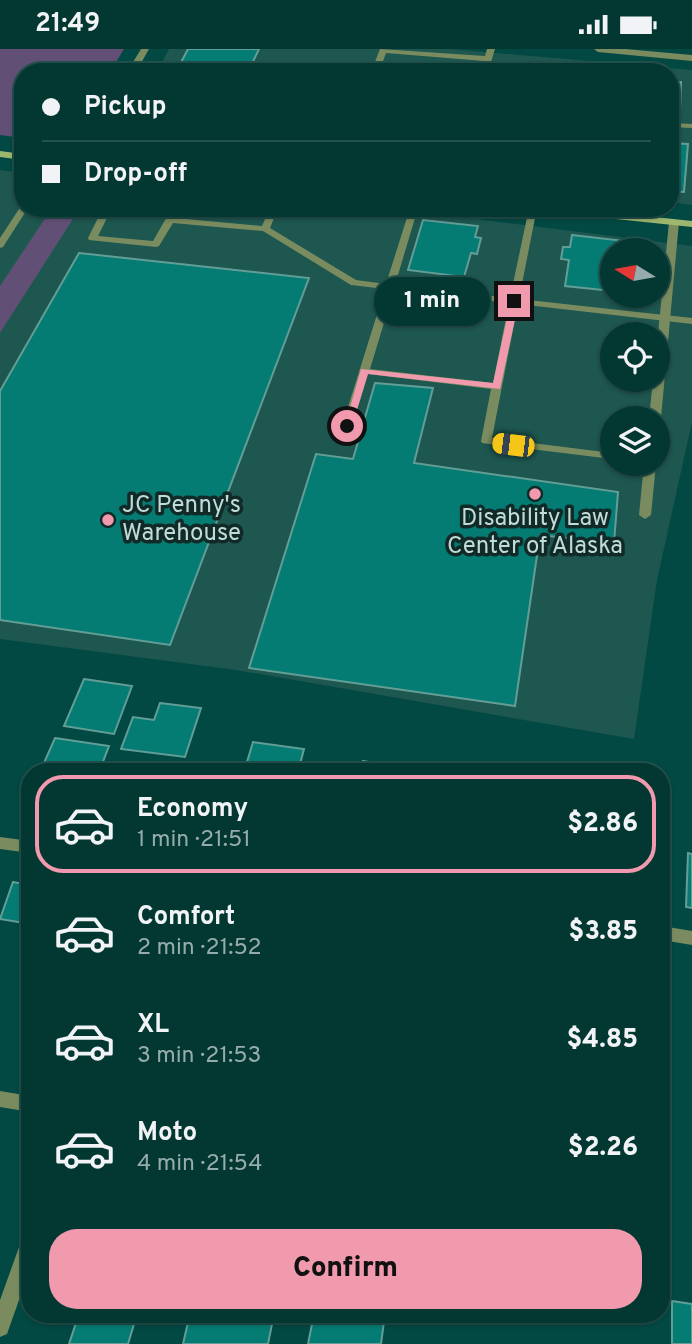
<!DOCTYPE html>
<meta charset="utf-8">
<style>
:root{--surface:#023732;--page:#10423e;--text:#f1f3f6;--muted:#96acac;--line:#23514d;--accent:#f29aad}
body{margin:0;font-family:Overpass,sans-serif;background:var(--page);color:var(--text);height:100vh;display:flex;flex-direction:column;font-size:26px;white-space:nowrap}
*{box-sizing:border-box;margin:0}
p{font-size:23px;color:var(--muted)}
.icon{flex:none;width:38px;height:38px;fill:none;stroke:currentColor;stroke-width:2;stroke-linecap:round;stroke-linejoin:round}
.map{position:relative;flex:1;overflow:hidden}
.details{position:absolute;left:21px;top:714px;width:649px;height:560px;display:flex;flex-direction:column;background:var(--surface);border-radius:28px;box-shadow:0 2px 5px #0004,0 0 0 2px var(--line)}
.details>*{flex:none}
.guide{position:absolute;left:14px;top:14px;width:665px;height:154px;border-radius:28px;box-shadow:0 2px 5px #0004,0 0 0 2px var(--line);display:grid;align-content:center;height:154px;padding:0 28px;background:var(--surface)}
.needle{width:46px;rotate:281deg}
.fabs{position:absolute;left:600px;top:189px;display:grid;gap:14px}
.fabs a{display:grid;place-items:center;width:70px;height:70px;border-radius:50%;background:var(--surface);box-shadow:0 2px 5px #0004,0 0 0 2px var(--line);font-size:35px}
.end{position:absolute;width:32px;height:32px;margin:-16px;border:9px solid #f29aad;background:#111;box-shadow:0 0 0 4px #111}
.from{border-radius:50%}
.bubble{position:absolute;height:49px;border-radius:24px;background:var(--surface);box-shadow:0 2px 5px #0004,0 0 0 2px var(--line);font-size:23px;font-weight:800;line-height:49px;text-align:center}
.car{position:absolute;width:21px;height:42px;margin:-21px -10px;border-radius:9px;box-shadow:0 0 5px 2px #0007;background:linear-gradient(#f5c518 24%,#345 0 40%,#f5c518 0 76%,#345 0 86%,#f5c518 0)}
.guide b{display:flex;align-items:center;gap:24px;height:66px;font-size:26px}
.guide b+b{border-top:2px solid var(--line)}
.guide i{width:18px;height:18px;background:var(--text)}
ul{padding:12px 0 0;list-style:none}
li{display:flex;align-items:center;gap:21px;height:98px;margin:0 14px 10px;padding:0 14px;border:4px solid transparent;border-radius:28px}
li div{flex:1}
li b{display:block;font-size:26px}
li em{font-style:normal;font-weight:800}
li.current{border-color:var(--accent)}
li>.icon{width:63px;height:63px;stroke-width:1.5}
.primary-button{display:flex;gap:14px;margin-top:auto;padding:14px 28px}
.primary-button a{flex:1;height:80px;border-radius:28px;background:var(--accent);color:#111;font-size:28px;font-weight:800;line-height:80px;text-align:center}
.status{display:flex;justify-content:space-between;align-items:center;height:49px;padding:0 35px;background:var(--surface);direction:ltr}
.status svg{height:19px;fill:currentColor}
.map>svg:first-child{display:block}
.built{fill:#1e5650;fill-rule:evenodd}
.green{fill:#624f76}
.building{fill:#047c73;stroke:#639e96;stroke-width:2}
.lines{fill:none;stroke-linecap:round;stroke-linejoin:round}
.lane{fill:#7a8c5f;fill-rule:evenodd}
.street{fill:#7a8c5f;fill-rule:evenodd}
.secondary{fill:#9cb76e;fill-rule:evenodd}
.route{fill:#f29aad}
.poi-dot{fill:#f29aad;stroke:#112a27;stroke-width:2.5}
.labels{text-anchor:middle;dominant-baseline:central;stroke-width:7;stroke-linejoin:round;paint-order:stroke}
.poi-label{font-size:24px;fill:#bfdcd8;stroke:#112a27;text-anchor:start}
</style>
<div class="status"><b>21:49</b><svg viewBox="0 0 49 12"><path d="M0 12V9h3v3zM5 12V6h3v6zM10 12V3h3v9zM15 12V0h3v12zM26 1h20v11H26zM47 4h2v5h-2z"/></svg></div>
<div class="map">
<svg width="692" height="1295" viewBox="0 0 692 1295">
<rect width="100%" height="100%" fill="#024943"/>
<!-- built -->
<g class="built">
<polygon points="169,0 451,0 692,21 692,156 670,153 670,23 157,23"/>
<path d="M0,121L23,124V159H387L692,197V373L657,531L634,690L236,621L0,590ZM612,201H658V247H612ZM612,285H658V331H612ZM612,369H658V415H612Z"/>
</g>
<!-- green -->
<g class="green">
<polygon points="0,0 124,0 110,23 23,23 23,89 0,86"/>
<polygon points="52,159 80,159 0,284 0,237"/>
</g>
<!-- building -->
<g class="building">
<polygon points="188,0 259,0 248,23 176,23"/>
<polygon points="521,16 602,23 519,23"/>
<polygon points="670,33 681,33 680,62 670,61"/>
<polygon points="670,94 688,95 684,143 670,142"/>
<polygon points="423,171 478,177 475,188 481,189 477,205 471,204 464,228 408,221"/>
<polygon points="572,186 625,192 623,201 612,201 612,242 565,237 569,211 561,210 563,198 570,198"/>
<polygon points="79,204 309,229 170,596 0,571 0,342"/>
<polygon points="375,334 433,339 414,414 618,443 614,494 540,486 515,657 249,619 316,405 353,410"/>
<polygon points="84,630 132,637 114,685 64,677"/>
<polygon points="160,654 201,659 185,708 121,700 133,668 154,671"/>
<polygon points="55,689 109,697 99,723 40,723"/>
<polygon points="253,693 304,700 298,723 244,723"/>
<polygon points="363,712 415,721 415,723 361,723"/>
<polygon points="688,804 692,805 692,859 686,858"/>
<polygon points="13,833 30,836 30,860 24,874 0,870"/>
<polygon points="672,1252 692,1255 692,1295 672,1295"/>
<polygon points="79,1265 137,1265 128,1295 69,1295"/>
<polygon points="190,1265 274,1265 268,1295 183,1295"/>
<polygon points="314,1265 385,1265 381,1295 308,1295"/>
</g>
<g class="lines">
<!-- lane -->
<g class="lane">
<polygon points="380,0 485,7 487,0 495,0 488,23 480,23 484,12 386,4 379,23 371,23"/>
<polygon points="670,74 692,75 692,79 670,78"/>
<polygon points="21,157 28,159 3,198 0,199 0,189"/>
<path d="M103,159H112L98,187L153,192L172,159H180L175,169L262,177L270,159H278L270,179L356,231L386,235L410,159H418L395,236L510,249L529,159H537L519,250L692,269V275L518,255L492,389L612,404V410L482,394L481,392L491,340L368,325L352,377L347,380L342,377L385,240L351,236L263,182L173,174L159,197L156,198L89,191L88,189ZM394,241L509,254L493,334L370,320Z"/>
</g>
<!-- street -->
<g class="street">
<polygon points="141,0 149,0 136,23 127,23"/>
<polygon points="594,0 625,0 692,6 692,12 598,3"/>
<polygon points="674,170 679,173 661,369 658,372 658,369 649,369 653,331 658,331 658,285 669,173"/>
<polygon points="644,415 656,415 651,466 645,470 639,466"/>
<polygon points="0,788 30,792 30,804 0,800"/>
<polygon points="662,877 692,882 692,896 662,891"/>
<polygon points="0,1042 30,1047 30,1063 0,1058"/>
<polygon points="30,1184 30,1220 7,1285 0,1288 0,1251 23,1187"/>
</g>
<!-- secondary -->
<g class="secondary">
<polygon points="0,102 23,105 23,111 0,108"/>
<polygon points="534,159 570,159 692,172 692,178 539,162"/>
</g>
</g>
<!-- route -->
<polygon class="route" points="511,250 519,252 500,340 368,325 352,377 344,379 361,320 493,334"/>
<!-- markers -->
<g class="poi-dot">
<circle cx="535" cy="445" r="7"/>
<circle cx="108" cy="471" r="7"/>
</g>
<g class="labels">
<!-- poi labels -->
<g class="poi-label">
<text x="122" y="457">JC Penny's<tspan x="122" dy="28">Warehouse</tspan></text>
<text x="535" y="470" text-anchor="middle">Disability Law<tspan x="535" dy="28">Center of Alaska</tspan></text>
</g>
</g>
</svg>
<div class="fabs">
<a><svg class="needle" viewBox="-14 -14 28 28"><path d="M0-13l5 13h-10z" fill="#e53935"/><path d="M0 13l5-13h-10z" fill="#96acac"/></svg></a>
<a><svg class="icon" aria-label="locate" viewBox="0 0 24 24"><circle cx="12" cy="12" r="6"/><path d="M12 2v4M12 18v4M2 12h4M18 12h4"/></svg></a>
<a><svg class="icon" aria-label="layers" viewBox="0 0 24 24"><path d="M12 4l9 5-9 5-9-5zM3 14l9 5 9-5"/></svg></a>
</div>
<i class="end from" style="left:347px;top:377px"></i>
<i class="end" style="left:514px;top:252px"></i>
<div class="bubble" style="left:374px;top:228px;width:116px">1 min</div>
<i class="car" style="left:513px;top:396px;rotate:277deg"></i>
<div class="guide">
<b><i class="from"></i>Pickup</b>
<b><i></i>Drop-off</b>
</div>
<section class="details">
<ul>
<li class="current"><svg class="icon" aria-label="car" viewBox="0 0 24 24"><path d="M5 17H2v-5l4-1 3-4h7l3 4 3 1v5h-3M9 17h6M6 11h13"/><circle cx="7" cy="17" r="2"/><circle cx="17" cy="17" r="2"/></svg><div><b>Economy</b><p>1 min · 21:51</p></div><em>$2.86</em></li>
<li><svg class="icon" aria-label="car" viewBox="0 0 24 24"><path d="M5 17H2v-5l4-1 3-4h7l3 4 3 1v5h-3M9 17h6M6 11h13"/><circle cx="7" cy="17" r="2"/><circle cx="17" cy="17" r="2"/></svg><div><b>Comfort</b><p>2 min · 21:52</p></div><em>$3.85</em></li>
<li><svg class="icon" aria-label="car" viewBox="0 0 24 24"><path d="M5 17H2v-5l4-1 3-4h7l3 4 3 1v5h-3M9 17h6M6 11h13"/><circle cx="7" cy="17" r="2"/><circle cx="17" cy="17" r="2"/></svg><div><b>XL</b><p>3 min · 21:53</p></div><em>$4.85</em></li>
<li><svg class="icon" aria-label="car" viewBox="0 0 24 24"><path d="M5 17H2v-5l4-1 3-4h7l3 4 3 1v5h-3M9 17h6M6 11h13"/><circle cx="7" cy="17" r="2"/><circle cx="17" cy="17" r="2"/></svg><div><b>Moto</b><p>4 min · 21:54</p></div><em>$2.26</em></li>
</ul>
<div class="primary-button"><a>Confirm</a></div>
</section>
</div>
